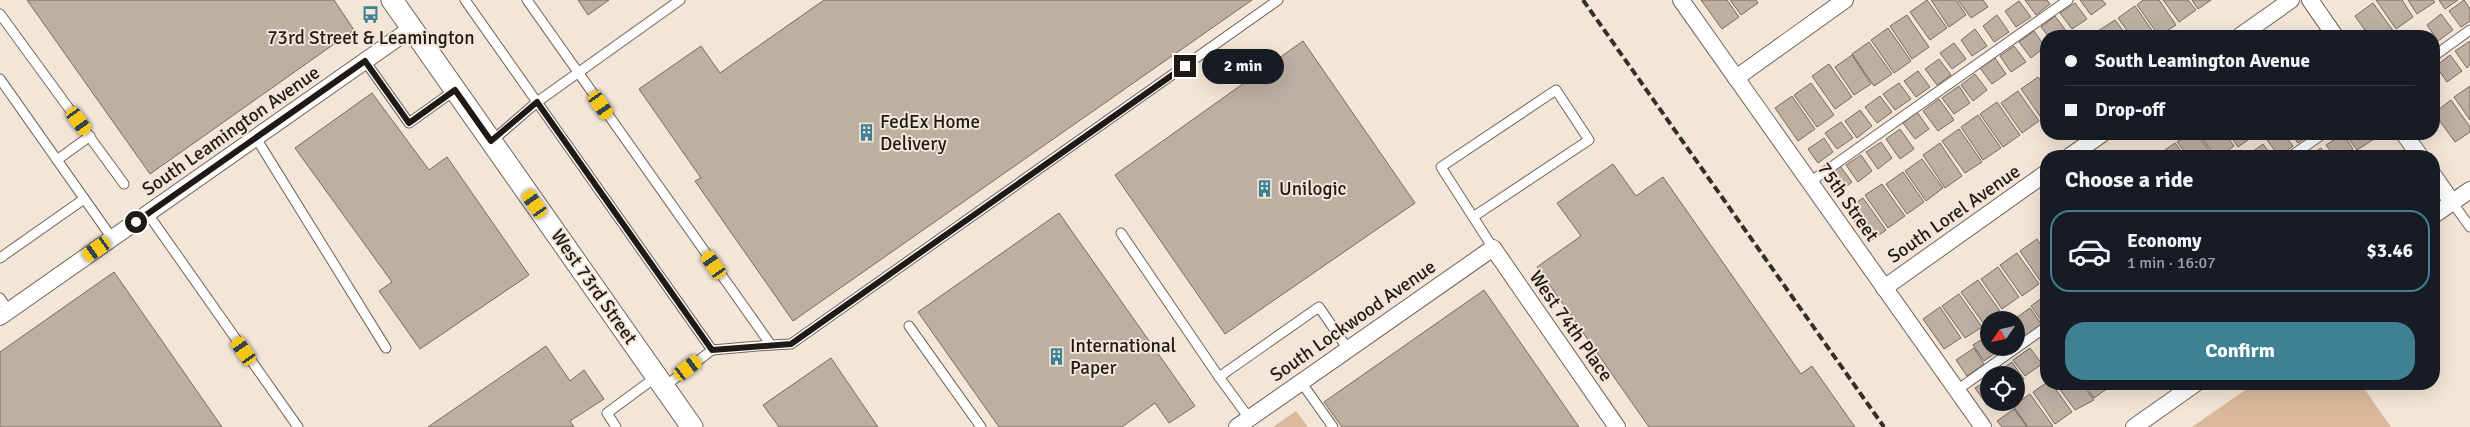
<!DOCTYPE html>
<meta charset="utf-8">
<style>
:root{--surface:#171b24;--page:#20242c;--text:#f1f3f6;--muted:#9ea1a6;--line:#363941;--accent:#3e8192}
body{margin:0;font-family:Signika,sans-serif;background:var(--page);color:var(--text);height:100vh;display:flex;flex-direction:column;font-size:19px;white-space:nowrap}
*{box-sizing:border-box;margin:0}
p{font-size:16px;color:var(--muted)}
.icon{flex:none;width:28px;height:28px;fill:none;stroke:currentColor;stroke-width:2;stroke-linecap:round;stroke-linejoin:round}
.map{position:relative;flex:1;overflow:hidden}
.panel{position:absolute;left:2040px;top:150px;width:400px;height:240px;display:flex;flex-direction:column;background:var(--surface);border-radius:20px;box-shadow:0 5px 20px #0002}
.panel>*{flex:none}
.top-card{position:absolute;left:2040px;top:30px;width:400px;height:110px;border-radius:20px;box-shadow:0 5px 20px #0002;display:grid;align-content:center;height:110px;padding:0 25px;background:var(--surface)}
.needle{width:32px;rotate:236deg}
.buttons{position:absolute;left:1980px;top:311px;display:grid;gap:10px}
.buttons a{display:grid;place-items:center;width:45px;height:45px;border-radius:50%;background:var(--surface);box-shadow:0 5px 20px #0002;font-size:25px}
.end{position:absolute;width:22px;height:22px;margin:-11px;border:6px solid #1f1a15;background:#fff;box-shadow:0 0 0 2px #fff}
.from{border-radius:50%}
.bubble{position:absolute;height:35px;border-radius:18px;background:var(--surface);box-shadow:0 5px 20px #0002;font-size:16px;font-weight:800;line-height:35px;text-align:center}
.car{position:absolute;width:15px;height:30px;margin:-15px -8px;border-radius:6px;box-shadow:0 0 4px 1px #0007;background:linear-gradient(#f5c518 24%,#345 0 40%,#f5c518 0 76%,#345 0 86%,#f5c518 0)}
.top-card b{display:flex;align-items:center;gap:18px;height:48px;font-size:19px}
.top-card b+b{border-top:1px solid var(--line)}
.top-card i{width:12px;height:12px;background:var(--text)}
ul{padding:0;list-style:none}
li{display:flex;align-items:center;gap:15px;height:82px;margin:0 10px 8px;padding:0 15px;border:2px solid var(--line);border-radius:20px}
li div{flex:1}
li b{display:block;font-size:19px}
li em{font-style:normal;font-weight:800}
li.selected{border-color:var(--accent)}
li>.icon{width:45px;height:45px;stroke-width:1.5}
h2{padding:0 25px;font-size:22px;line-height:60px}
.button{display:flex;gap:10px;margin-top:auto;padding:10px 25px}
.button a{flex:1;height:58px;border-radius:20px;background:var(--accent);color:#fff;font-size:20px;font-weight:800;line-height:58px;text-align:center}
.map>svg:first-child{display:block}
.green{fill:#d9b99a}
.building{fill:#bdafa2;stroke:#786b5f}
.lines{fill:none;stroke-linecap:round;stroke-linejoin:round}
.service-casing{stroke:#726559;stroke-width:11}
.minor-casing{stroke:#726559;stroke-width:18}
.tertiary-casing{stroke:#726559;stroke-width:23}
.service{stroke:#fff;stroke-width:9}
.minor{stroke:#fff;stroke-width:16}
.tertiary{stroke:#fff;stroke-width:21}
.rail{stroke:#352f29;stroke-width:4;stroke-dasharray:8 4;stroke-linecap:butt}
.route{stroke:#1f1a15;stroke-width:6}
.labels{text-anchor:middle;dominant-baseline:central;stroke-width:4;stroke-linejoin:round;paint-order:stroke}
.poi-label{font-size:19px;fill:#1f1a15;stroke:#f3e5d7;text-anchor:start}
.street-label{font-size:19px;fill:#1f1a15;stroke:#f3e5d7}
</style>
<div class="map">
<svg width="2470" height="427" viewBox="0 0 2470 427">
<rect width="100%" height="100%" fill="#f3e5d7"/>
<!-- green -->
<g class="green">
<polygon points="2254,384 2361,384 2391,427 2192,427"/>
<polygon points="1296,411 1308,427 1273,427"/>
</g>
<!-- building -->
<g class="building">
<polygon points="27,0 334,0 354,30 150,174"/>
<polygon points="578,0 609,0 588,15"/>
<polygon points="824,0 1252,0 793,321 695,181 701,178 639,89 701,46 720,73"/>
<polygon points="1701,0 1727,0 1739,17 1722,29"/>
<polygon points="1730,0 1756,0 1758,3 1741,15"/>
<polygon points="1927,0 1947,28 1930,40 1910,12"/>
<polygon points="1931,0 1956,0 1966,15 1949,27"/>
<polygon points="1958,0 1983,0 1988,7 1971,18"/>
<polygon points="2025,0 2047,0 2050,4 2036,15"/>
<polygon points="2080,0 2102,0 2106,4 2091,15"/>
<polygon points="2143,0 2159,0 2176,25 2159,36 2137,5"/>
<polygon points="2163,0 2188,0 2196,10 2179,22"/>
<polygon points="2192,0 2211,0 2198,9"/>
<polygon points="2376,0 2402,0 2413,17 2396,29"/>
<polygon points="2408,0 2433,0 2435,2 2417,14"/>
<polygon points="2439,0 2458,0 2445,9"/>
<polygon points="2464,0 2470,9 2470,21 2461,27 2449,11"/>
<polygon points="2019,1 2031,17 2016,27 2005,11"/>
<polygon points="2075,3 2087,19 2072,29 2060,13"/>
<polygon points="2373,3 2397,36 2369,36 2355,16"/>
<polygon points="2135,6 2156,36 2131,36 2118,18"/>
<polygon points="2441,14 2453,30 2438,41 2427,25"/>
<polygon points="1907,15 1929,47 1912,59 1890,26"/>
<polygon points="1997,15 2009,32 1994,42 1983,26"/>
<polygon points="2055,16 2067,32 2062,36 2048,36 2041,27"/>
<polygon points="2115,20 2127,36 2102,36 2098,31"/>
<polygon points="1888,28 1911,61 1894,73 1871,40"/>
<polygon points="1975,29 1987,46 1972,56 1961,40"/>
<polygon points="2034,31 2045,47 2031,58 2019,42"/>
<polygon points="1303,41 1415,203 1225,334 1115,175"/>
<polygon points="2470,41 2470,65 2467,68 2455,51"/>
<polygon points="1869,42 1892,74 1874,86 1852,54"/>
<polygon points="1954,43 1966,59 1952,69 1940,53"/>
<polygon points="2014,46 2026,62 2011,72 2000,56"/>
<polygon points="1852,55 1871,84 1854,95 1835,67"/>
<polygon points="2450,55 2462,71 2447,82 2436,66"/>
<polygon points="1995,58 2006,74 1992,84 1980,68"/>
<polygon points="1939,59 1951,75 1937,85 1925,69"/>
<polygon points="1829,64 1852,97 1835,109 1812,76"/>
<polygon points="1918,71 1930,87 1916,97 1904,81"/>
<polygon points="1975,74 1987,90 1973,101 1961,85"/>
<polygon points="2038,77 2046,89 2046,115 2042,119 2021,89"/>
<polygon points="1811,83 1834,115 1817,127 1794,95"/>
<polygon points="1899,83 1911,99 1895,110 1883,94"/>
<polygon points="1959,86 1970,103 1954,114 1942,98"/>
<polygon points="2470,86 2470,120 2454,97"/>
<polygon points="2018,91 2039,121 2022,133 2001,103"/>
<polygon points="372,93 429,170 447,157 529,275 420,349 379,291 392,282 295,148"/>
<polygon points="1792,96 1815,129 1798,141 1775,108"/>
<polygon points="1880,96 1892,112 1877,123 1865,107"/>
<polygon points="1939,99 1954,120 1938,131 1923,111"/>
<polygon points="2451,100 2470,127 2470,132 2455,142 2434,113"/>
<polygon points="1997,102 2020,135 2003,147 1980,114"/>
<polygon points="1860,110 1872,126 1857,138 1845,121"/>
<polygon points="1917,112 1929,129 1915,139 1903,123"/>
<polygon points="1978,115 2001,148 1983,160 1961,127"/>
<polygon points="1841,122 1853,138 1837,149 1825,133"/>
<polygon points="1900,129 1914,149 1900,159 1886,139"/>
<polygon points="1959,129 1982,162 1965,173 1942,141"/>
<polygon points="2189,134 2197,134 2213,156 2188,156 2177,142"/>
<polygon points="2199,134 2225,134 2234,146 2220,156 2215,156"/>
<polygon points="2229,134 2254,134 2255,135 2238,147"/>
<polygon points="2276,134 2284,134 2293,146 2279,156 2267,140"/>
<polygon points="2291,134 2311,134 2298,143"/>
<polygon points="2343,134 2353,149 2342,156 2334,156 2326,145"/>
<polygon points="2345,134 2370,134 2374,139 2357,150"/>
<polygon points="1824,138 1833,152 1818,163 1808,149"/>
<polygon points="1881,142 1892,158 1878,169 1866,152"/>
<polygon points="1940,143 1962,176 1945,188 1923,155"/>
<polygon points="2175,143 2185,156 2159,156 2158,155"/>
<polygon points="2263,144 2272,156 2250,156 2248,155"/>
<polygon points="2321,148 2327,156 2309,156"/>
<polygon points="1861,155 1872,171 1858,182 1846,165"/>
<polygon points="1922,159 1943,188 1926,201 1905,171"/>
<polygon points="1613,164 1636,196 1663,177 1801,374 1812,366 1855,427 1649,427 1537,267 1581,236 1557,203"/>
<polygon points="1840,166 1852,182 1838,193 1826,177"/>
<polygon points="1903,172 1924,202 1907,214 1886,184"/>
<polygon points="1882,184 1905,216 1888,228 1865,195"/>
<polygon points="1863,198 1886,230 1869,242 1846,209"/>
<polygon points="1059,213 1195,406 1169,423 1155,403 1122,427 999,427 918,312"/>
<polygon points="2037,239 2046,253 2046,278 2041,282 2020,251"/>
<polygon points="2017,253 2039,284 2022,296 2000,265"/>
<polygon points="1998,267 2019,297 2002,309 1981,279"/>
<polygon points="114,272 222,427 0,427 0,352"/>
<polygon points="1978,280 2000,311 1983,323 1961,292"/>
<polygon points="1484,290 1579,427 1342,427 1324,402"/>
<polygon points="1959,294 1982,327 1965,338 1942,306"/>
<polygon points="2046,295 2046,321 2043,323 2031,306"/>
<polygon points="1940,307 1961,338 1944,349 1923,319"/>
<polygon points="2030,308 2042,325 2025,337 2016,325 2016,320 2013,320"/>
<polygon points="1989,335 1989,348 2001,349 1984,361 1973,345"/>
<polygon points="546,346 570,381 584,370 604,399 570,421 574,427 428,427"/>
<polygon points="1974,348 1984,364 1967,376 1956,360"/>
<polygon points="2030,348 2042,364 2025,376 2013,360"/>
<polygon points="831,358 878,427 779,427 763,405"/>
<polygon points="2012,362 2024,379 2016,384 2016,375 1995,374"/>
<polygon points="1989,379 1989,402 1991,402 1987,405 1975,388"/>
<polygon points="2046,383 2052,384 2072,412 2055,424 2033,392"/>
<polygon points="2056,384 2082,384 2094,400 2075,410"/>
<polygon points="2084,384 2109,384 2111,386 2094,398"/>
<polygon points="2030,394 2053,426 2051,427 2028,427 2013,406"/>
<polygon points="2014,409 2027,427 2002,427 1997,421"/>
</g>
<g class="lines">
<defs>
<g id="service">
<polyline points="465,0 712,350"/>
<polyline points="527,0 771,345 712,350 664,387"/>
<polyline points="0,14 124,184"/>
<polyline points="2434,56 2470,30"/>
<polyline points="365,61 409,123 455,90"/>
<polyline points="0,79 112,238"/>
<polyline points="256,138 386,348"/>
<polyline points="492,141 537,102 680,0"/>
<polyline points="2291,156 2323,134"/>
<polyline points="57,160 90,136"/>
<polyline points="1810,182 2068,0"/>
<polyline points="2452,202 2470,227"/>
<polyline points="148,214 298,427"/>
<polyline points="1473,217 1589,140 1556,90 1441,167 1493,248"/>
<polyline points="1121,233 1219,377"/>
<polyline points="0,258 84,199"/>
<polyline points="0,298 9,311"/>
<polyline points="909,326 981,427"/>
<polyline points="771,345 791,344 1278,0"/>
<polyline points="1301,382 1333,427"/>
<polyline points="1957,390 2046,327"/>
<polyline points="1249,418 1219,377 1319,307 1348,349"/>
<polyline points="616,427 607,413 656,377"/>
</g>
<g id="minor">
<polyline points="1681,0 1983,427"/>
<polyline points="2310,0 2335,36"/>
<polyline points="2240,36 2291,0"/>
<polyline points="1736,78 1845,0"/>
<polyline points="2404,134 2420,156"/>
<polyline points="2070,156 2102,134"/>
<polyline points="2434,176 2452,202"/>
<polyline points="2434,215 2470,190"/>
<polyline points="1884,288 2046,173"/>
<polyline points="0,317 412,28"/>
<polyline points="1237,427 1493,248 1617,427"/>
<polyline points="2134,427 2195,384"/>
</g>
<polyline id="tertiary" points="392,0 692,427"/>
</defs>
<!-- service casing -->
<use href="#service" class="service-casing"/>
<!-- minor casing -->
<use href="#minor" class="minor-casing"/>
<!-- tertiary casing -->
<use href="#tertiary" class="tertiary-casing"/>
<!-- service -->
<use href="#service" class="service"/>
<!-- minor -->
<use href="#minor" class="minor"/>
<!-- tertiary -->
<use href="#tertiary" class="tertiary"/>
<!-- rail -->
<polyline class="rail" points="1583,0 1884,427"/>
</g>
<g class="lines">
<!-- route -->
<polyline class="route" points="136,222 365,61 409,123 455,90 491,141 537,102 712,350 791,344 1185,66"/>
</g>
<!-- icons -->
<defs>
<symbol id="bus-bare" viewBox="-9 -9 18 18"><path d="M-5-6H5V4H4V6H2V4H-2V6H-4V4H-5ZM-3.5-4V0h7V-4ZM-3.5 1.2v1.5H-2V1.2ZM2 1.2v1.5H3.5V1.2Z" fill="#3e8192" stroke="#f3e5d7" stroke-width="2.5" paint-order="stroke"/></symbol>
<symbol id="building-bare" viewBox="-9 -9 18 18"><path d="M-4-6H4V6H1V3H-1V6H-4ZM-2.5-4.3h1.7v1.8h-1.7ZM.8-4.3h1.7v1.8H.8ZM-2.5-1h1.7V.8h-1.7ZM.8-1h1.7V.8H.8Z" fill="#3e8192" stroke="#f3e5d7" stroke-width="2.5" paint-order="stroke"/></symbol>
</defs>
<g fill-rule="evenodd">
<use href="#bus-bare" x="358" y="2" width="25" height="25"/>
<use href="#building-bare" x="854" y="120" width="25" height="25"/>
<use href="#building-bare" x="1252" y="176" width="25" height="25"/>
<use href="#building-bare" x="1044" y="344" width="25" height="25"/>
</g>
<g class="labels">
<!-- poi labels -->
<g class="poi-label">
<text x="371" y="38" text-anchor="middle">73rd Street &amp; Leamington</text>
<text x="880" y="122">FedEx Home<tspan x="880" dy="22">Delivery</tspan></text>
<text x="1279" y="189">Unilogic</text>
<text x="1070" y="346">International<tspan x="1070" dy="22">Paper</tspan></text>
</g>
<!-- street labels -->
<g class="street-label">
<text transform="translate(231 131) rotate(-35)">South Leamington Avenue</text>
<text transform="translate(1848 202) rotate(55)">75th Street</text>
<text transform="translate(1954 214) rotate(-35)">South Lorel Avenue</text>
<text transform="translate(594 287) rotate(55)">West 73rd Street</text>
<text transform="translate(1353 321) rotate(-35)">South Lockwood Avenue</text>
<text transform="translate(1571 326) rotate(55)">West 74th Place</text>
</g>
</g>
</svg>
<div class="buttons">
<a><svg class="needle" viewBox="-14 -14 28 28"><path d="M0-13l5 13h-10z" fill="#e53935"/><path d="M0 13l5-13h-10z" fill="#9ea1a6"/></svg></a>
<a><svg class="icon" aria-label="locate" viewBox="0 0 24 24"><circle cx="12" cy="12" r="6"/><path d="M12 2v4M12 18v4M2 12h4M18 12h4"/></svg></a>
</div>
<i class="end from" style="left:136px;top:222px"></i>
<i class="end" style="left:1185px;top:66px"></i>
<div class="bubble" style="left:1202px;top:49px;width:82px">2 min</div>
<i class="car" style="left:601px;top:105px;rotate:145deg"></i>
<i class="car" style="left:79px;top:121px;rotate:144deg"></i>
<i class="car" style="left:535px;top:204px;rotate:325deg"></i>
<i class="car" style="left:97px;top:249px;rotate:235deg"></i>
<i class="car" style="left:714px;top:265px;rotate:325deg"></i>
<i class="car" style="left:244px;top:351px;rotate:325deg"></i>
<i class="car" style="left:688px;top:368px;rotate:53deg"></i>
<div class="top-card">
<b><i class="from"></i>South Leamington Avenue</b>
<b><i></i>Drop-off</b>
</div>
<section class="panel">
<h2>Choose a ride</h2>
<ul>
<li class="selected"><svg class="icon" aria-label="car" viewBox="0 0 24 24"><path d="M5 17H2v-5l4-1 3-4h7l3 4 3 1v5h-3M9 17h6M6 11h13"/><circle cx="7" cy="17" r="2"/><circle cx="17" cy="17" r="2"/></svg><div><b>Economy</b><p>1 min · 16:07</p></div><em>$3.46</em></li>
</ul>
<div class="button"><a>Confirm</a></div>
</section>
</div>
